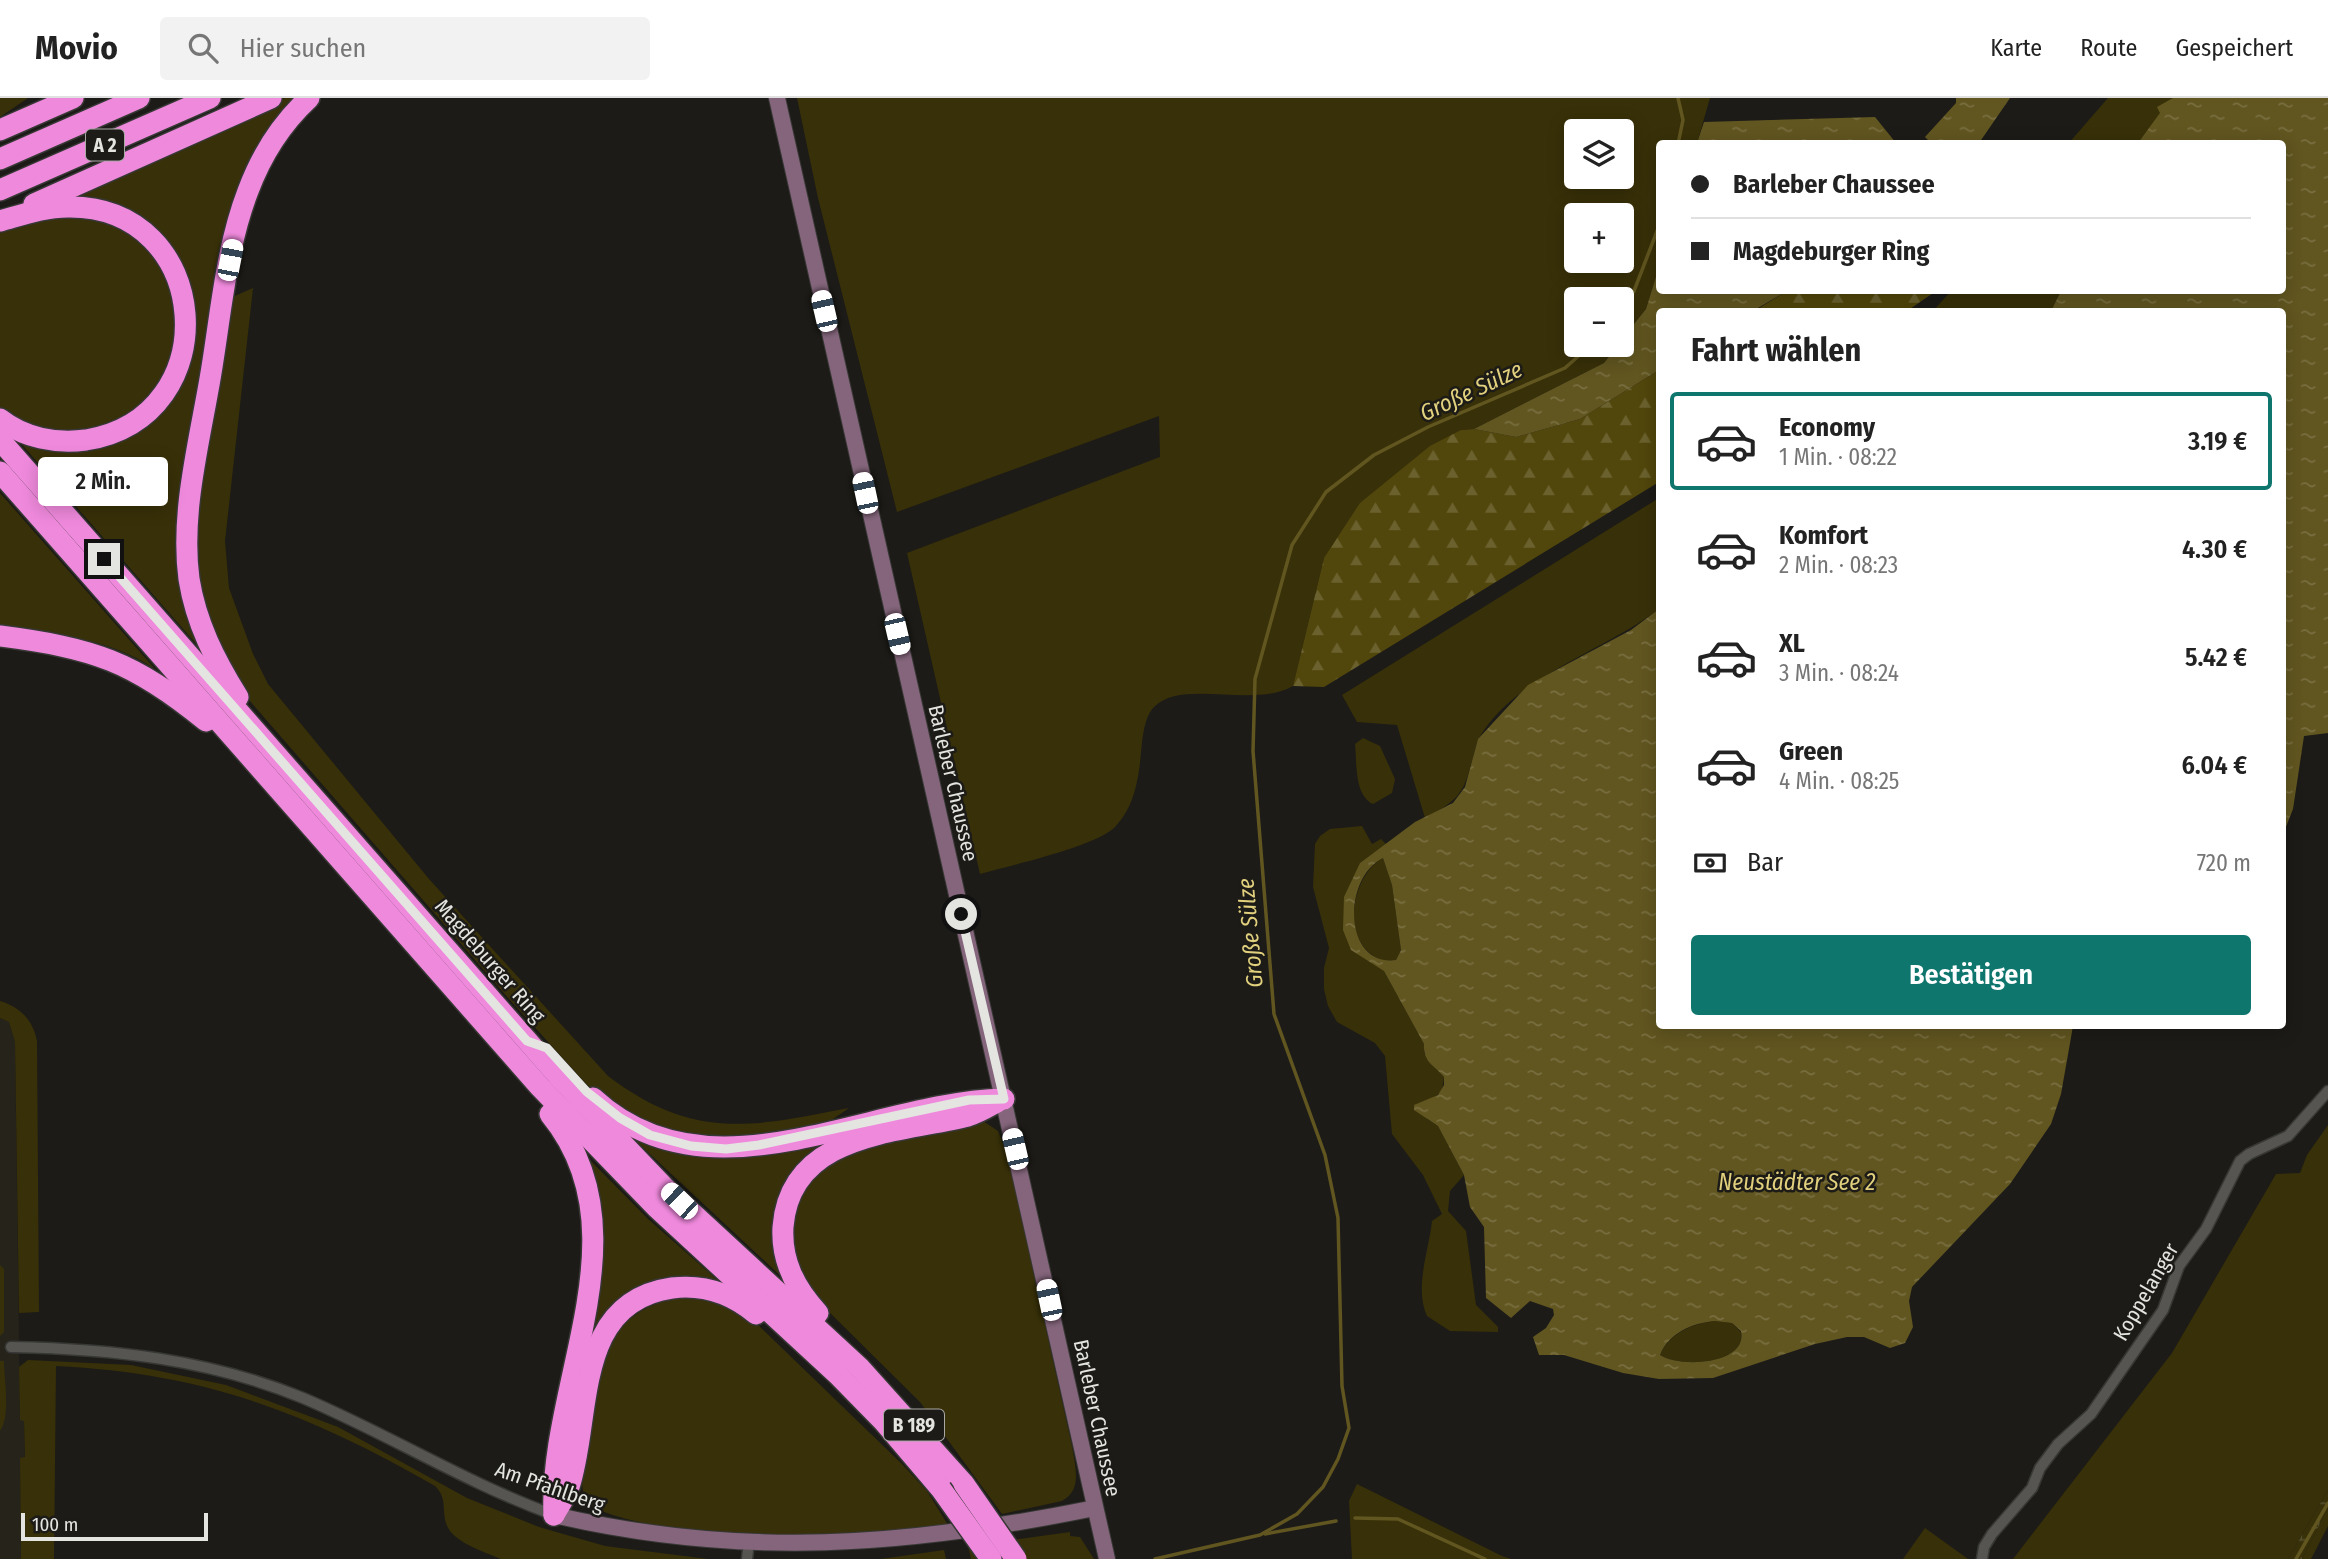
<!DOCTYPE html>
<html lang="de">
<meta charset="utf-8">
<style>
:root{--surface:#fff;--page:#f2f2f2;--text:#222;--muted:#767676;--line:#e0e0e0;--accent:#0f766e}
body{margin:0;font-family:"Fira Sans Condensed",sans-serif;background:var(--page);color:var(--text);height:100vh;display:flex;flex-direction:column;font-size:26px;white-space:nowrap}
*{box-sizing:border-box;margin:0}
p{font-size:23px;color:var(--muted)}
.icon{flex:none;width:38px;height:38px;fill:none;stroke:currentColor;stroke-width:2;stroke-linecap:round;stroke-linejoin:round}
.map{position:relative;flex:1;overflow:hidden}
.sheet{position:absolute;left:1656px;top:210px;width:630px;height:721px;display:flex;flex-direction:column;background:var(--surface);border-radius:7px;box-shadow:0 4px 18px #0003}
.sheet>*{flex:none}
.top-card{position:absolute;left:1656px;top:42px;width:630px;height:154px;border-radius:7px;box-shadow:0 4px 18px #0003;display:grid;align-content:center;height:154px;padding:0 35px;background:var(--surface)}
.fabs{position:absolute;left:1564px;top:21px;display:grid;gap:14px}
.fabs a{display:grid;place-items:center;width:70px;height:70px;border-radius:7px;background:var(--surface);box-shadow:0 4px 18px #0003;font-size:35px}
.scale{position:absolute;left:21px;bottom:18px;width:187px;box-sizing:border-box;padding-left:7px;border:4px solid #e4e4e1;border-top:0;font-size:19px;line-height:24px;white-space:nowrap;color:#e4e4e1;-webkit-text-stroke:5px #1c1b17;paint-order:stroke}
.end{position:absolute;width:32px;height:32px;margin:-16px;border:9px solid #e4e4e1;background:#111;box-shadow:0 0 0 4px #111}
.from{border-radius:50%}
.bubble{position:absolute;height:49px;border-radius:7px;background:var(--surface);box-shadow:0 4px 18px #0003;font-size:23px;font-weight:600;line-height:49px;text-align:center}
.car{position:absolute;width:21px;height:42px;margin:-21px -10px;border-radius:9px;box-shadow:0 0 5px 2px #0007;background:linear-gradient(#fff 24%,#345 0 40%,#fff 0 76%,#345 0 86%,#fff 0)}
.top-card b{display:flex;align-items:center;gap:24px;height:66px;font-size:26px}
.top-card b+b{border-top:2px solid var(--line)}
.top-card i{width:18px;height:18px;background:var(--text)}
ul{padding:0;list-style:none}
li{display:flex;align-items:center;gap:21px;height:98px;margin:0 14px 10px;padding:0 21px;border:4px solid transparent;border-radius:7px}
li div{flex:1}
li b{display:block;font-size:26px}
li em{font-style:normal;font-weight:600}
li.active{border-color:var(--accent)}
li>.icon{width:63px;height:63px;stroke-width:1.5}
h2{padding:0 35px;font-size:32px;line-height:84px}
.pay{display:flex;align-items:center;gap:18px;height:77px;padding:0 35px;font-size:26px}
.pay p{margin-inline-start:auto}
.cta{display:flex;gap:14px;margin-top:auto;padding:14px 35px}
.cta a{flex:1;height:80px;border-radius:7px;background:var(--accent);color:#fff;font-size:28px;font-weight:600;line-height:80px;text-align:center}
header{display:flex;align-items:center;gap:42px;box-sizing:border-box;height:98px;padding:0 35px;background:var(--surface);border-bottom:2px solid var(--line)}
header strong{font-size:33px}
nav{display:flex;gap:38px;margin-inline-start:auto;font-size:24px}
.search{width:490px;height:63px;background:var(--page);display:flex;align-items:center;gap:18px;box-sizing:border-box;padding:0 24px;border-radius:7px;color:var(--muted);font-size:26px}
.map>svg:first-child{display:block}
.built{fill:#25231a}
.green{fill:#383008;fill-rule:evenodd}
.forest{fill:url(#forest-firs)}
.wetland{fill:url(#wetland-marsh)}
.water{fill:url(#water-ripples);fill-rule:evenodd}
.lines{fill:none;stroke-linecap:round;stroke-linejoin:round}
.stream{stroke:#615620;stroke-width:3.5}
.street-casing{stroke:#373735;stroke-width:13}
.secondary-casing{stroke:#373735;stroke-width:18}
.highway-casing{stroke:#373735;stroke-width:24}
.street{stroke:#565551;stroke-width:10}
.secondary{stroke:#84657b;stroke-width:16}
.highway{stroke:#ef89dc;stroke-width:21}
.highway-bridge-casing{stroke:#373735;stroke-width:24;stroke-linecap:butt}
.highway-bridge{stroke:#ef89dc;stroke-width:21}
.route{stroke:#e4e4e1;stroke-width:9}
.labels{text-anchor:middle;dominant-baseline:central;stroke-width:5;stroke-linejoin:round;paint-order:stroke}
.shield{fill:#1c1b17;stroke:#a8a8a4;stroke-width:2}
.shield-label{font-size:19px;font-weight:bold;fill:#e4e4e1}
.street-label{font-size:21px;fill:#e4e4e1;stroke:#1c1b17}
.water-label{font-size:23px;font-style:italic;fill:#e1d07d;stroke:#1c1b17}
</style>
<header>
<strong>Movio</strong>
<div class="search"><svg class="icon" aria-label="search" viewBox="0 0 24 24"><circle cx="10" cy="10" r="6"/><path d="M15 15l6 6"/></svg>Hier suchen</div>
<nav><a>Karte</a><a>Route</a><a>Gespeichert</a></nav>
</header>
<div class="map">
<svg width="2328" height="1461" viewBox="0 0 2328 1461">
<defs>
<pattern id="forest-firs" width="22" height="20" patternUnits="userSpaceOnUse" patternTransform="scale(1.75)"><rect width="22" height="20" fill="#51460b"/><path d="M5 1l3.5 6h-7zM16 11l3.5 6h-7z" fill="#6a612e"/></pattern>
<pattern id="wetland-marsh" width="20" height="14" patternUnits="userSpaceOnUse" patternTransform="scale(1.75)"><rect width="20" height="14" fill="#383008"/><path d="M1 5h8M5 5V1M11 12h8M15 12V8" fill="none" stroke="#554e2c"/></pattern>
<pattern id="water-ripples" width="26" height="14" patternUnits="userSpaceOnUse" patternTransform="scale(1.75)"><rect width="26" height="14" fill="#615620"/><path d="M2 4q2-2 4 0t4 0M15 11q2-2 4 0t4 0" fill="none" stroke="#786e40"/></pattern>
</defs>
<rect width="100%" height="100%" fill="#1c1b17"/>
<!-- built -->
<polygon class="built" points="0,920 9,924 15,944 20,1322 24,1322 25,1360 20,1360 21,1461 0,1461"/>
<!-- green -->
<g class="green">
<polygon points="0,0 28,0 0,19"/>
<polygon points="285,0 299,0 254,60 182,407 198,548 17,341 92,349 190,263 195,226 193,200 185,175 114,108 73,101 73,98"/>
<path d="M797,0H1710L1697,45L1659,46V169L1646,211L1622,241V201H1577V247H1618L1604,265L1474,331L1461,332L1324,460L1293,588C1254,611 1182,580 1154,609C1142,621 1142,650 1140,665C1137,689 1132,711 1115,729C1095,749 1011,767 980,776L907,455L1160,359L1159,318L897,414L818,100ZM1577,33H1622V79H1577ZM1577,117H1622V163H1577Z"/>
<polygon points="2108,0 2173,0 2138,45 2068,46"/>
<path d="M61,117C74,118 92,116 104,121C144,139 170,171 175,213C176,222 179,232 178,240C167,292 120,337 65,336C41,335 20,323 0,312V135Z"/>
<path d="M253,190L225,443L229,490L253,556L268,586L429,781L608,978C694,1043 751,1029 849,1010L823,1028L752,1044L677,1041L600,1001L509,901L242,594L208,533L192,446L228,201Z"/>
<polygon points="1951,193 2061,193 2051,213 1932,214"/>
<path d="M0,395L155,571C109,540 53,535 0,529Z"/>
<path d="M1659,400V511C1604,553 1514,579 1479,640C1475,648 1474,658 1471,666C1463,699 1454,704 1425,720L1397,627L1357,624L1342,597Z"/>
<path d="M1363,640L1380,648L1395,681L1392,695L1373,706C1354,697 1357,665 1355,646Z"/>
<path d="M1362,728L1372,746L1381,741L1386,746L1360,765L1343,832L1384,873L1424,946V955L1444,979L1442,993L1431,1002L1427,1021L1438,1028L1464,1077L1450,1093L1448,1113L1466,1133L1476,1207L1498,1229V1234L1450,1233L1427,1218C1414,1190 1429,1152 1432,1123L1442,1116L1423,1077L1392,1036L1385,958L1375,945L1337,924L1328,908L1324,891V870L1329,850L1313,789L1315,746L1320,738L1330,731Z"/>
<path d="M1383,760L1392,787L1401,852L1396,862L1385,863C1339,850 1349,779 1383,760Z"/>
<path d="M0,903C20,909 33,922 37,943L39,1214L19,1215L15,944L9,924L0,920Z"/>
<polygon points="969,1006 799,1075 786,1183 622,1030 688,1053"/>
<path d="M983,1023L998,1033L1007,1056L1072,1348C1075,1368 1083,1392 1062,1403L1002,1416L920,1304L821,1206L798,1168L792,1138L797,1106L816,1076L850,1052Z"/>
<polygon points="2328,1027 2328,1392 2288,1461 2013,1461 2172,1255 2276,1076 2300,1075 2307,1057"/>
<polygon points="586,1058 648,1121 722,1186 674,1183 589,1254"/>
<polygon points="0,1167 4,1171 4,1234 0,1238"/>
<path d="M681,1199L719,1201L756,1225L902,1366L927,1393L948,1427C903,1432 855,1441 809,1442C762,1443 623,1431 587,1405C570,1380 600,1255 620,1231C636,1212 657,1204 681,1199Z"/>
<path d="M1715,1223L1732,1225L1741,1234C1747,1267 1679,1270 1660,1257C1670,1235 1691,1226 1715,1223Z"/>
<path d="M28,1262L131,1267L226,1287L338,1329L467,1400L539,1429L605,1448L708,1461H501C485,1454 451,1444 446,1425C442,1411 447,1399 435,1388C308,1315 204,1275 56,1268L54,1461H21L20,1360L25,1359L24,1323L20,1322L19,1269Z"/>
<path d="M0,1263H4C4,1281 11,1318 0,1333Z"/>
<polygon points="1357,1386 1502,1458 1511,1461 1352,1461 1349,1403"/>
<polygon points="2328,1410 2328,1428 2311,1461 2302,1461"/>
<polygon points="1925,1430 1968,1461 1903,1461"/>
<polygon points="1070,1434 1070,1438 1080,1439 1094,1461 971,1461 968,1448"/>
<polygon points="944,1452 946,1461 881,1461"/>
</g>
<!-- forest -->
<g class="forest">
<polygon points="1787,193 1936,193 1907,213 1753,214"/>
<polygon points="1659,272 1659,384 1324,589 1293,588 1324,460 1360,405 1430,348 1461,332 1474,331 1516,339 1580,321"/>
</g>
<!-- wetland -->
<polygon class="wetland" points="2328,1392 2328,1410 2302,1461 2288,1461"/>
<!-- water -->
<g class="water">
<polygon points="1956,0 2010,0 1979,45 1931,45 1925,39 1956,5"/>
<polygon points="2173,0 2328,0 2328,635 2304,638 2293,711 2282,739 2282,214 2051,213 2061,193 2282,192 2282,46 2138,45 2160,15 2157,9"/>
<polygon points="1875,19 1896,45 1697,45 1704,24"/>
<polygon points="1659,169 1659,192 1787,193 1753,213 1659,214 1659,272 1580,321 1516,339 1474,331 1604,265 1618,247 1622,247 1622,241 1646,211"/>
<path d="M1659,511V928H2073L2061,996L2051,1026L2010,1086L1912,1189L1909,1203L1913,1229L1905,1245L1890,1250L1864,1239H1847L1815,1246L1713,1280L1659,1281L1623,1275L1564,1257H1539L1533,1239L1546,1230L1554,1217L1553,1211L1530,1203L1511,1220L1486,1200L1484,1129L1470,1109L1464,1077L1438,1028L1414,1012V1007L1438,997L1444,987V979C1435,967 1423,965 1424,946L1384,873L1351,852L1343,832L1344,799L1360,765L1415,724L1453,705L1465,689L1478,641L1528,587L1631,532ZM1383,760L1392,787L1401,852L1396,862C1343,869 1342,780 1383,760ZM1715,1223L1732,1225L1741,1233C1748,1267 1679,1270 1660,1257C1669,1235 1692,1225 1715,1223Z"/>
</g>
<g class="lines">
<!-- stream -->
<g class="stream">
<polyline points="1678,0 1683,22 1678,46"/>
<polyline points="1622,212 1634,193 1659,128"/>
<polyline points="1355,1420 1398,1421 1485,1461"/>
<polyline points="1265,1436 1336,1423"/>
<polyline points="1155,1461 1260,1437 1297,1416 1323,1389 1338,1361 1349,1330 1342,1288 1338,1120 1325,1057 1274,916 1253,653 1255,581 1292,447 1326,394 1374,357 1428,329 1565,270 1591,247"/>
<polyline points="2296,1461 2328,1405"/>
</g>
<defs>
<g id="street">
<path d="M11,1249C112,1251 208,1261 303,1300C388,1336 466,1385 554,1417"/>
<polyline points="747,1461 748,1452"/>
<polyline points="1982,1461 1984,1449 1992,1436 2032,1390 2040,1370 2058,1346 2091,1316 2163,1212 2179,1168 2206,1131 2240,1063 2249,1056 2288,1038 2328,993"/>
</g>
<g id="secondary">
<polyline points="777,0 1107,1461"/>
<path d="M554,1417C743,1461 907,1448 1095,1410"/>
</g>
<g id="highway">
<polyline points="0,32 73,0"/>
<polyline points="0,61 139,0"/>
<polyline points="0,92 210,0"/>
<polyline points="34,106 271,0"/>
<path d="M0,123C22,117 44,109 68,109C213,107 229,319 86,342C56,346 24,340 0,321"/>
<polyline points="0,342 559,979 665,1090 860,1270 964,1386"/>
<polyline points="0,374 540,989 656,1109 837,1276 884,1324 941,1391"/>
<path d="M0,538C93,550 133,563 206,623"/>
<path d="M238,599C215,562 196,525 189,481C180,414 200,342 211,275C221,215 226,150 248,93C261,58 282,25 309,0"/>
<path d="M593,1000C709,1108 870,1004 1004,1001"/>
<path d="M550,1016C647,1134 548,1285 554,1417"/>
<path d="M818,1215C795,1190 781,1163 783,1129C790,1034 900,1035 968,1018C978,1015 988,1009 997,1004"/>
<path d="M554,1417C559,1408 566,1398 569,1389C592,1320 572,1204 672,1190C704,1186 732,1196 756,1216"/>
</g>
</defs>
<!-- street casing -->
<use href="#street" class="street-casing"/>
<!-- secondary casing -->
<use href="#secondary" class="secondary-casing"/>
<!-- highway casing -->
<use href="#highway" class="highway-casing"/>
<!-- street -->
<use href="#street" class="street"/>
<!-- secondary -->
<use href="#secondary" class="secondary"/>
<!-- highway -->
<use href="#highway" class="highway"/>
<defs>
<g id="highway-bridge">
<polyline points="964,1386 1016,1461"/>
<polyline points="941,1391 991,1461"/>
</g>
</defs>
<!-- highway-bridge casing -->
<use href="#highway-bridge" class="highway-bridge-casing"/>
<!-- highway-bridge -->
<use href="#highway-bridge" class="highway-bridge"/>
</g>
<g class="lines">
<!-- route -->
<polyline class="route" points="104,461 527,943 547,950 587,994 620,1020 650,1037 691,1048 726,1051 759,1047 969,1002 1004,1001 961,816"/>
</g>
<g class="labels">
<!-- shield labels -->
<g class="shield">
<rect x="86" y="31.5" width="38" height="31" rx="5"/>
<rect x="884" y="1311.5" width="60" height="31" rx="5"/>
</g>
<g class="shield-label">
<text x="105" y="47">A 2</text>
<text x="914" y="1327">B 189</text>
</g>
<!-- street labels -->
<g class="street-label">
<text transform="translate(953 685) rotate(77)">Barleber Chaussee</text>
<text transform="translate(490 863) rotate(49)">Magdeburger Ring</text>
<text transform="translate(2146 1194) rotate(-60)">Koppelanger</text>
<text transform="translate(1097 1320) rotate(78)">Barleber Chaussee</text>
<text transform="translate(550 1389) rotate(19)">Am Pfahlberg</text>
</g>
<!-- water labels -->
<g class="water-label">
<text transform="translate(1471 293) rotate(-25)">Große Sülze</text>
<text transform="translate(1250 835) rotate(-95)">Große Sülze</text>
<text x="1797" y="1084">Neustädter See 2</text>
</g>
</g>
</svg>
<div class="fabs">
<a><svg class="icon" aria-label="layers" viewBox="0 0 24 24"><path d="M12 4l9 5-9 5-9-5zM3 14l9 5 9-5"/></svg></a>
<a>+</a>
<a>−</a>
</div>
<div class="scale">100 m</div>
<i class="end from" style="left:961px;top:816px"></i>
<i class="end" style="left:104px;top:461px"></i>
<div class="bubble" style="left:38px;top:359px;width:130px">2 Min.</div>
<i class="car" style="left:230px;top:162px;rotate:11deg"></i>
<i class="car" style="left:824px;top:213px;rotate:347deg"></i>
<i class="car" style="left:865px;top:395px;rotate:348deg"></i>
<i class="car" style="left:897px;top:536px;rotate:167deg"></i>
<i class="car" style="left:1015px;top:1051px;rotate:347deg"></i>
<i class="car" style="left:679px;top:1103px;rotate:314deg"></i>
<i class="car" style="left:1049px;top:1202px;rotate:348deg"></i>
<div class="top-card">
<b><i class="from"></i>Barleber Chaussee</b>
<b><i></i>Magdeburger Ring</b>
</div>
<section class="sheet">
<h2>Fahrt wählen</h2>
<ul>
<li class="active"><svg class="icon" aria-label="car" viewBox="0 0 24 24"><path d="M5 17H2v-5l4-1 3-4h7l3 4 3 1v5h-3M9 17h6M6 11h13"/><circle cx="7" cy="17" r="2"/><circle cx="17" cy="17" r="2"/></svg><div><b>Economy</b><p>1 Min. · 08:22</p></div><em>3.19 €</em></li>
<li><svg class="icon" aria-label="car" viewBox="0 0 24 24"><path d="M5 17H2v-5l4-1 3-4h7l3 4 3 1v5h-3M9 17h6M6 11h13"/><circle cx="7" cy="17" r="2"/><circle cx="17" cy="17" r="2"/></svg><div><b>Komfort</b><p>2 Min. · 08:23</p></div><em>4.30 €</em></li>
<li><svg class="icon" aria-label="car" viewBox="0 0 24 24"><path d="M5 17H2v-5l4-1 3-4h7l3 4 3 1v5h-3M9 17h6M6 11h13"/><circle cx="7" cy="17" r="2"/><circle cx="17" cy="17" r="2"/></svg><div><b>XL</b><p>3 Min. · 08:24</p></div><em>5.42 €</em></li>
<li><svg class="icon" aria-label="car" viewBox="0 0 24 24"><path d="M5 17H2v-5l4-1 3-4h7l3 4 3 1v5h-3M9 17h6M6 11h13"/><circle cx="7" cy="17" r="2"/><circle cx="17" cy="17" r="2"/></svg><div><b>Green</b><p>4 Min. · 08:25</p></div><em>6.04 €</em></li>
</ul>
<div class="pay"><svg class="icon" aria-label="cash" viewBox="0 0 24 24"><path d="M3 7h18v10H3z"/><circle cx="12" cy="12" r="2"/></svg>Bar<p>720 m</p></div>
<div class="cta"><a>Bestätigen</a></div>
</section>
</div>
